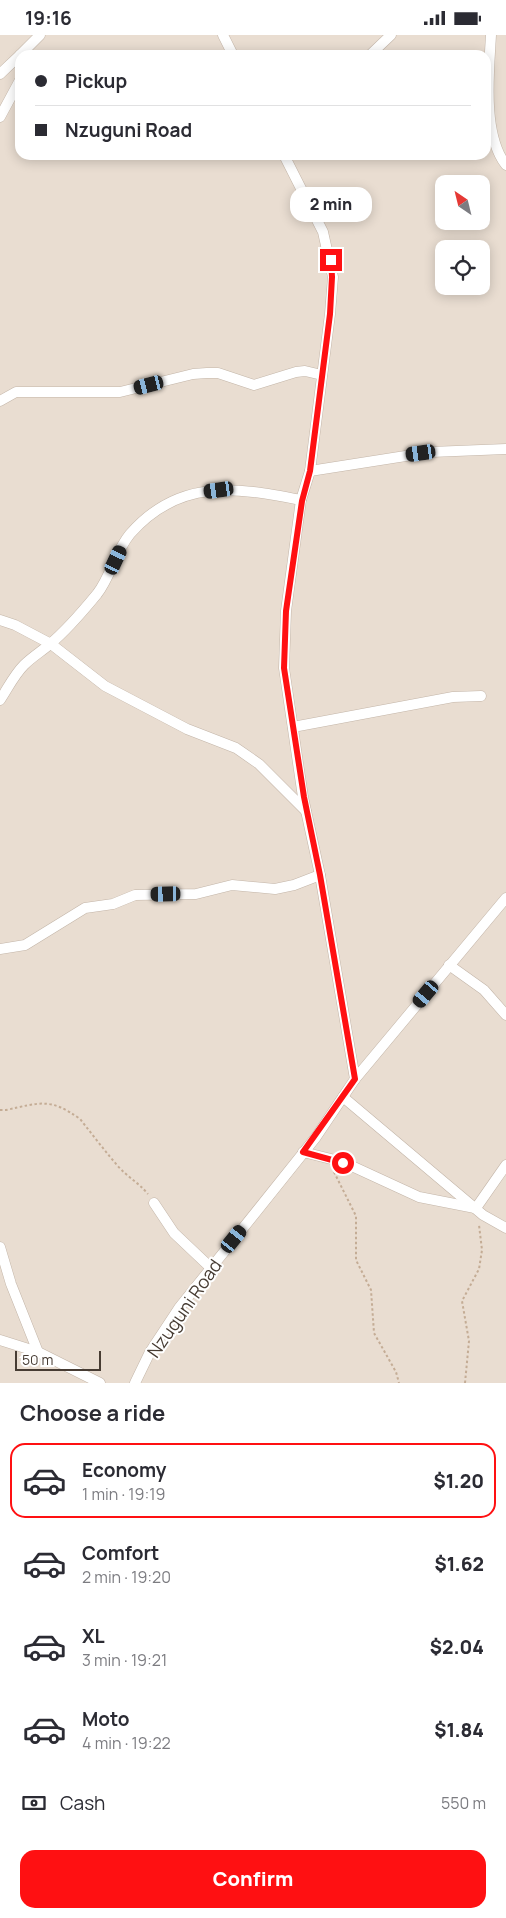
<!DOCTYPE html>
<meta charset="utf-8">
<style>
:root{--surface:#fff;--page:#f7f7f7;--text:#2b2b33;--muted:#7c7c81;--line:#e1e1e2;--accent:#ff1012}
body{margin:0;font-family:Manrope,sans-serif;background:var(--page);color:var(--text);height:100vh;display:flex;flex-direction:column;font-size:19px;white-space:nowrap}
*{box-sizing:border-box;margin:0}
p{font-size:16px;color:var(--muted)}
.icon{flex:none;width:28px;height:28px;fill:none;stroke:currentColor;stroke-width:2;stroke-linecap:round;stroke-linejoin:round}
.map{position:relative;height:1348px;overflow:hidden}
.panel{display:flex;flex-direction:column;background:var(--surface);flex:1}
.panel>*{flex:none}
.hud{position:absolute;left:15px;top:15px;width:476px;height:110px;border-radius:15px;box-shadow:0 2px 12px #0003;display:grid;align-content:center;height:110px;padding:0 20px;background:var(--surface)}
.needle{width:32px;rotate:325deg}
.tools{position:absolute;left:435px;top:140px;display:grid;gap:10px}
.tools a{display:grid;place-items:center;width:55px;height:55px;border-radius:10px;background:var(--surface);box-shadow:0 2px 12px #0003;font-size:25px}
.scale{position:absolute;left:15px;bottom:12px;width:86px;box-sizing:border-box;padding-left:5px;border:2px solid #473c33;border-top:0;font-size:14px;line-height:18px;white-space:nowrap;color:#473c33;-webkit-text-stroke:4px #fff;paint-order:stroke}
.end{position:absolute;width:22px;height:22px;margin:-11px;border:6px solid #ff1012;background:#fff;box-shadow:0 0 0 2px #fff}
.from{border-radius:50%}
.bubble{position:absolute;height:35px;border-radius:15px;background:var(--surface);box-shadow:0 2px 12px #0003;font-size:16px;font-weight:800;line-height:35px;text-align:center}
.car{position:absolute;width:15px;height:30px;margin:-15px -8px;border-radius:6px;box-shadow:0 0 4px 1px #0007;background:linear-gradient(#222 24%,#8ab4d8 0 40%,#222 0 76%,#8ab4d8 0 86%,#222 0)}
.hud b{display:flex;align-items:center;gap:18px;height:48px;font-size:19px}
.hud b+b{border-top:1px solid var(--line)}
.hud i{width:12px;height:12px;background:var(--text)}
ul{padding:0;list-style:none}
li{display:flex;align-items:center;gap:15px;height:75px;margin:0 10px 8px;padding:0 10px;border:2px solid transparent;border-radius:15px}
li div{flex:1}
li b{display:block;font-size:19px}
li em{font-style:normal;font-weight:800}
li.current{border-color:var(--accent)}
li>.icon{width:45px;height:45px;stroke-width:1.5}
h2{padding:0 20px;font-size:22px;line-height:60px}
.pay{display:flex;align-items:center;gap:12px;height:55px;padding:0 20px;font-size:19px}
.pay p{margin-inline-start:auto}
.cta{display:flex;gap:10px;margin-top:auto;padding:10px 20px}
.cta a{flex:1;height:58px;border-radius:15px;background:var(--accent);color:#fff;font-size:20px;font-weight:800;line-height:58px;text-align:center}
.status{display:flex;justify-content:space-between;align-items:center;height:35px;padding:0 25px;background:var(--surface);direction:ltr}
.status svg{height:14px;fill:currentColor}
.map>svg:first-child{display:block}
.residential{fill:#e9ddd1;fill-rule:evenodd}
.lines{fill:none;stroke-linecap:round;stroke-linejoin:round}
.minor-casing{stroke:#c3b5a8;stroke-width:11}
.path{stroke:#c4ac95;stroke-width:2;stroke-dasharray:2.5 2.5;stroke-linecap:butt}
.minor{stroke:#fff;stroke-width:10}
.route{stroke:#ff1012;stroke-width:6}
.labels{text-anchor:middle;dominant-baseline:central;stroke-width:4;stroke-linejoin:round;paint-order:stroke}
.street-label{font-size:18px;fill:#473c33;stroke:#fff}
</style>
<div class="status"><b>19:16</b><svg viewBox="0 0 49 12"><path d="M0 12V9h3v3zM5 12V6h3v6zM10 12V3h3v9zM15 12V0h3v12zM26 1h20v11H26zM47 4h2v5h-2z"/></svg></div>
<div class="map">
<svg width="506" height="1348" viewBox="0 0 506 1348">
<rect width="100%" height="100%" fill="#f4ece4"/>
<!-- residential -->
<path class="residential" d="M0,0H506V1348H0ZM20,20H486V120H20ZM444,149H481V186H444ZM444,214H481V251H444Z"/>
<g class="lines">
<defs>
<g id="minor">
<polyline points="223,0 233,20"/>
<path d="M491,0C489,37 482,99 506,130"/>
<polyline points="20,20 40,0"/>
<polyline points="370,20 391,0"/>
<polyline points="0,39 20,20"/>
<polyline points="0,82 20,45"/>
<polyline points="284,120 323,197 333,242 330,279 310,436 301,465 286,576 284,633 303,762 320,840 355,1044"/>
<polyline points="0,366 16,357 120,357 193,339 207,338 218,338 254,350 296,337 305,336 322,340"/>
<polyline points="310,436 431,417 506,414"/>
<polyline points="0,585 15,590 51,609 105,651 187,694 236,713 259,729 306,776"/>
<path d="M0,665C8,653 14,640 24,630C32,622 42,616 50,609C67,595 83,576 97,559C111,541 115,517 130,499C179,443 235,452 301,465"/>
<polyline points="293,692 453,662 481,661"/>
<polyline points="0,914 25,910 85,873 113,869 135,860 196,859 232,850 275,854 294,850 320,840"/>
<polyline points="449,930 484,955 506,980"/>
<polyline points="343,1062 483,1180 506,1193"/>
<polyline points="303,1117 343,1127 419,1162 475,1173"/>
<polyline points="154,1168 174,1198 211,1233"/>
<polyline points="476,1173 506,1130"/>
<polyline points="0,1212 11,1249 38,1317"/>
<polyline points="0,1305 38,1317 100,1348"/>
<polyline points="135,1348 150,1317 179,1273 316,1102 355,1044 506,863"/>
</g>
</defs>
<!-- minor casing -->
<use href="#minor" class="minor-casing"/>
<!-- path -->
<g class="path">
<path d="M0,1075H6C39,1068 50,1062 80,1084C92,1099 104,1115 117,1130C127,1142 138,1147 148,1159"/>
<polyline points="334,1137 356,1181 356,1225 371,1255 374,1298 396,1337 399,1348"/>
<polyline points="465,1348 469,1306 462,1266 479,1234 482,1215 479,1190"/>
</g>
<!-- minor -->
<use href="#minor" class="minor"/>
</g>
<g class="lines">
<!-- route -->
<polyline class="route" points="331,225 332,242 330,279 310,436 302,466 286,576 284,633 304,762 320,840 355,1044 303,1117 343,1128"/>
</g>
<g class="labels">
<!-- street labels -->
<g class="street-label">
<text transform="translate(184 1273) rotate(-55)">Nzuguni Road</text>
</g>
</g>
</svg>
<div class="tools">
<a><svg class="needle" viewBox="-14 -14 28 28"><path d="M0-13l5 13h-10z" fill="#e53935"/><path d="M0 13l5-13h-10z" fill="#7c7c81"/></svg></a>
<a><svg class="icon" aria-label="locate" viewBox="0 0 24 24"><circle cx="12" cy="12" r="6"/><path d="M12 2v4M12 18v4M2 12h4M18 12h4"/></svg></a>
</div>
<div class="scale">50 m</div>
<i class="end from" style="left:343px;top:1128px"></i>
<i class="end" style="left:331px;top:225px"></i>
<div class="bubble" style="left:290px;top:152px;width:82px">2 min</div>
<i class="car" style="left:149px;top:350px;rotate:256deg"></i>
<i class="car" style="left:421px;top:418px;rotate:262deg"></i>
<i class="car" style="left:219px;top:455px;rotate:262deg"></i>
<i class="car" style="left:116px;top:525px;rotate:25deg"></i>
<i class="car" style="left:166px;top:859px;rotate:269deg"></i>
<i class="car" style="left:426px;top:959px;rotate:220deg"></i>
<i class="car" style="left:234px;top:1204px;rotate:39deg"></i>
<div class="hud">
<b><i class="from"></i>Pickup</b>
<b><i></i>Nzuguni Road</b>
</div>
</div>
<section class="panel">
<h2>Choose a ride</h2>
<ul>
<li class="current"><svg class="icon" aria-label="car" viewBox="0 0 24 24"><path d="M5 17H2v-5l4-1 3-4h7l3 4 3 1v5h-3M9 17h6M6 11h13"/><circle cx="7" cy="17" r="2"/><circle cx="17" cy="17" r="2"/></svg><div><b>Economy</b><p>1 min · 19:19</p></div><em>$1.20</em></li>
<li><svg class="icon" aria-label="car" viewBox="0 0 24 24"><path d="M5 17H2v-5l4-1 3-4h7l3 4 3 1v5h-3M9 17h6M6 11h13"/><circle cx="7" cy="17" r="2"/><circle cx="17" cy="17" r="2"/></svg><div><b>Comfort</b><p>2 min · 19:20</p></div><em>$1.62</em></li>
<li><svg class="icon" aria-label="car" viewBox="0 0 24 24"><path d="M5 17H2v-5l4-1 3-4h7l3 4 3 1v5h-3M9 17h6M6 11h13"/><circle cx="7" cy="17" r="2"/><circle cx="17" cy="17" r="2"/></svg><div><b>XL</b><p>3 min · 19:21</p></div><em>$2.04</em></li>
<li><svg class="icon" aria-label="car" viewBox="0 0 24 24"><path d="M5 17H2v-5l4-1 3-4h7l3 4 3 1v5h-3M9 17h6M6 11h13"/><circle cx="7" cy="17" r="2"/><circle cx="17" cy="17" r="2"/></svg><div><b>Moto</b><p>4 min · 19:22</p></div><em>$1.84</em></li>
</ul>
<div class="pay"><svg class="icon" aria-label="cash" viewBox="0 0 24 24"><path d="M3 7h18v10H3z"/><circle cx="12" cy="12" r="2"/></svg>Cash<p>550 m</p></div>
<div class="cta"><a>Confirm</a></div>
</section>
